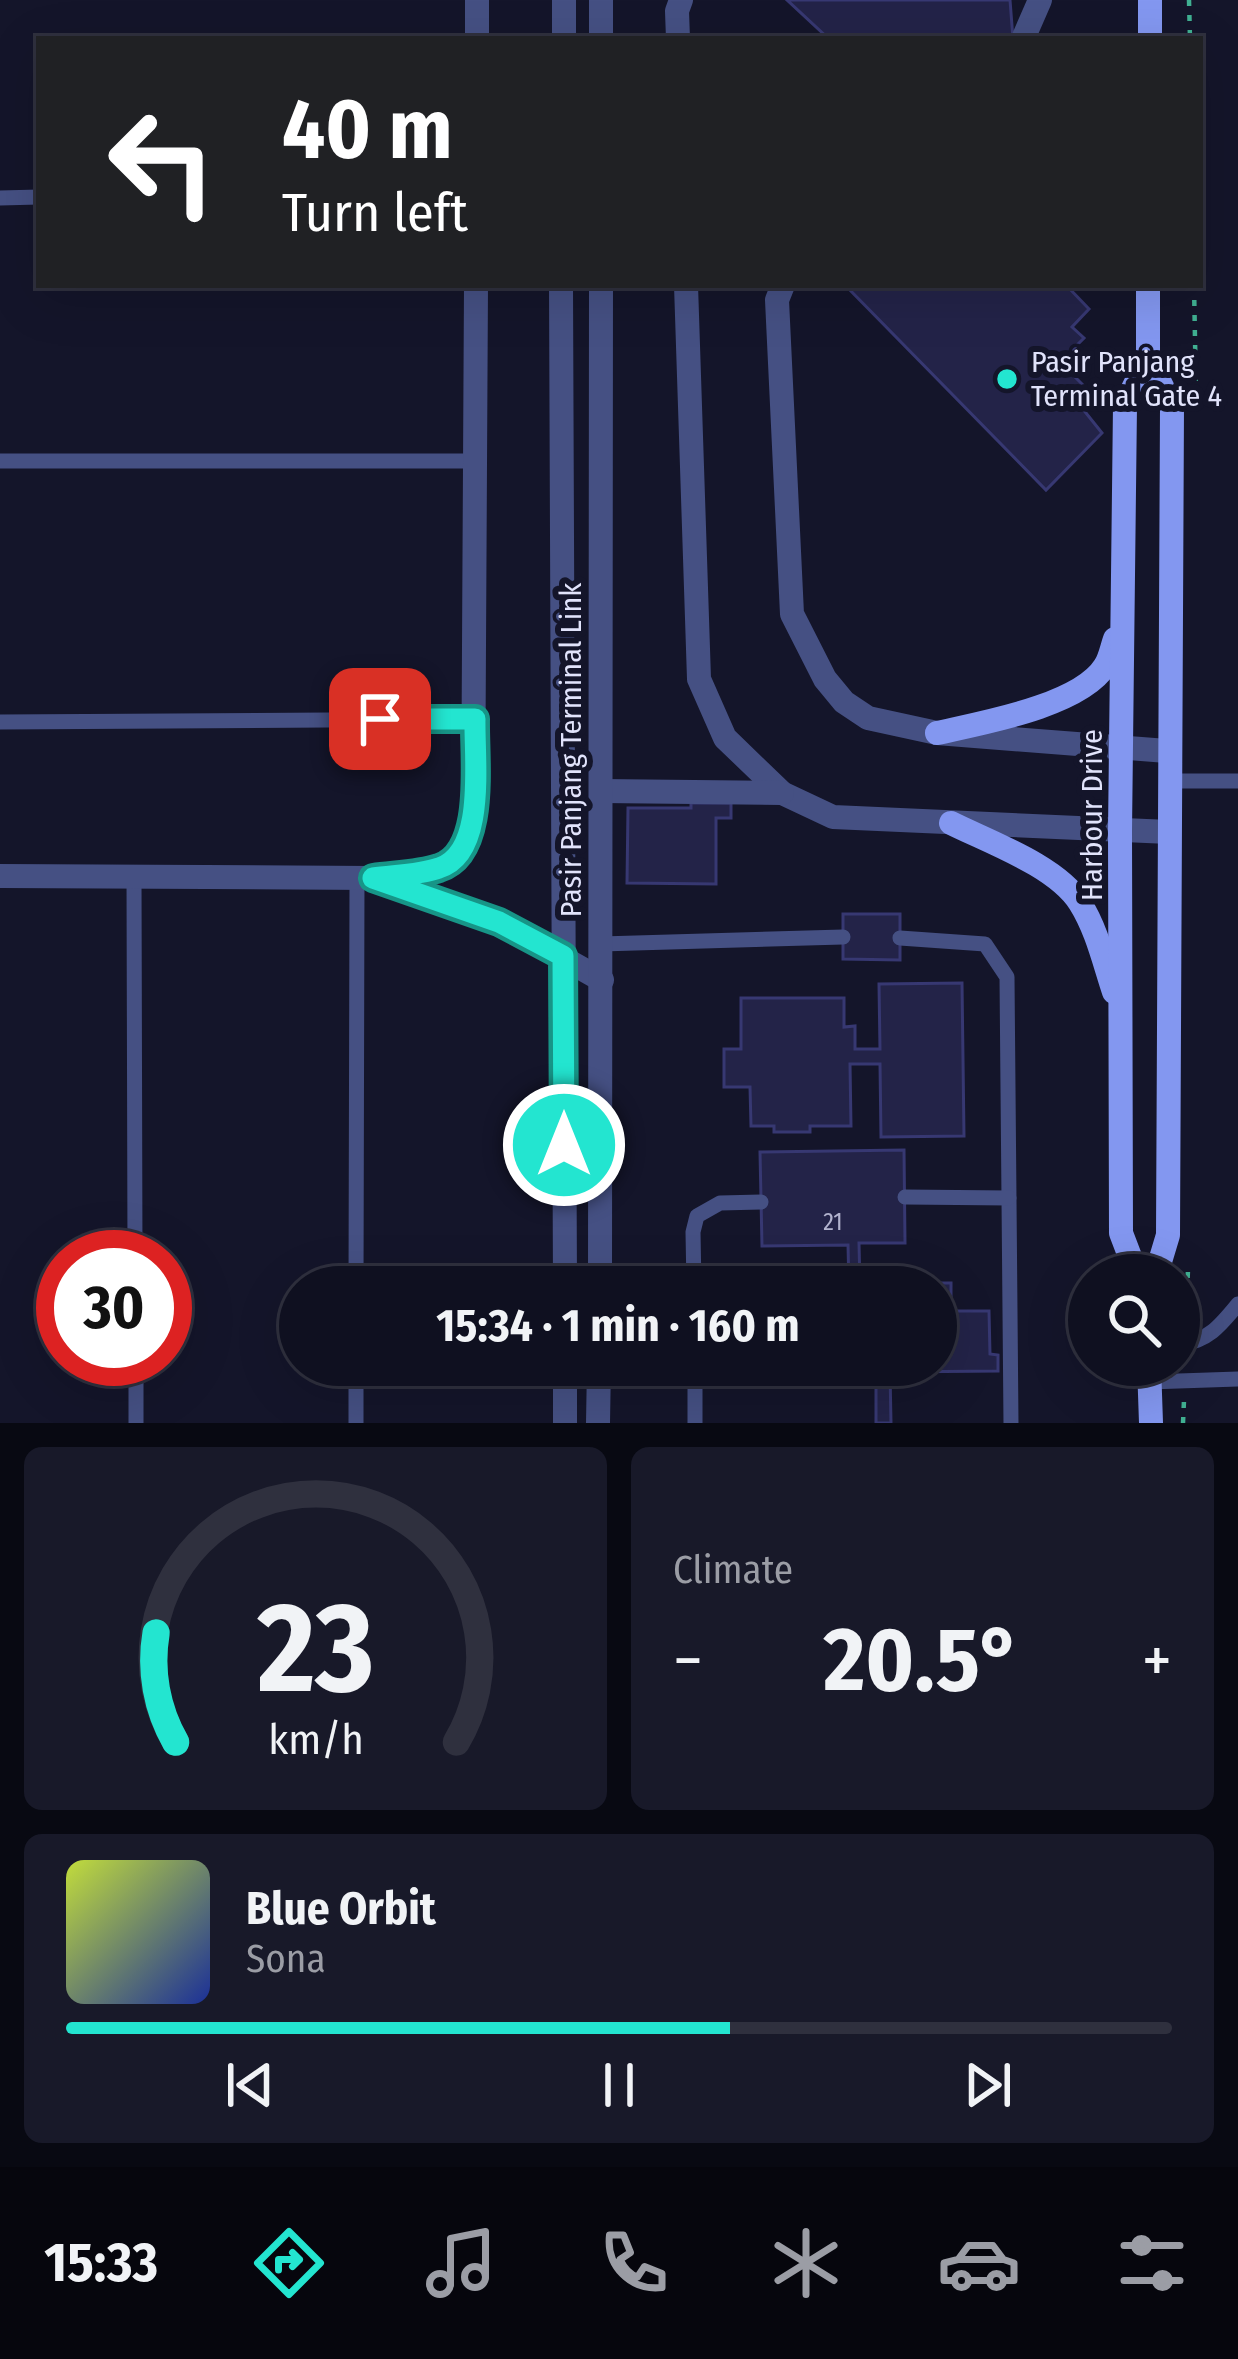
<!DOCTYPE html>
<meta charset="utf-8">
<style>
:root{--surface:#0f1020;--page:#181929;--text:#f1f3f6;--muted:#9b9da5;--line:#2f303e;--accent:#23e5d0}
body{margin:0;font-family:"Fira Sans Condensed",sans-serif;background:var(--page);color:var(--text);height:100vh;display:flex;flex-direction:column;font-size:45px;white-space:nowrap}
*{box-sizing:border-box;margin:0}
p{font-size:39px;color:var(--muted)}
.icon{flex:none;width:66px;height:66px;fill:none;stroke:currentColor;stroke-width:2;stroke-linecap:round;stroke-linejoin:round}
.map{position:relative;height:1423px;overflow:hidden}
.details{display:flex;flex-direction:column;gap:24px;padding:24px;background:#080912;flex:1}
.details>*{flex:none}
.banner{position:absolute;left:36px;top:36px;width:1167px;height:252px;border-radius:0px;box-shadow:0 12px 48px #0002,0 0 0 3px var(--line);background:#202124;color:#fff;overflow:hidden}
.buttons{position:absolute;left:1068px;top:1254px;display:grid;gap:24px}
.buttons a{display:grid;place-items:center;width:132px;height:132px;border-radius:50%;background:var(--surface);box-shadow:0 12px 48px #0002,0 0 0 3px var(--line);font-size:60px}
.speed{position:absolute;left:36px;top:1230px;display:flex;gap:24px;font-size:60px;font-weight:700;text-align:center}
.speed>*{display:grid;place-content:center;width:156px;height:156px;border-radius:50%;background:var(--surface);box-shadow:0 12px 48px #0002,0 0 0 3px var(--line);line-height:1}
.speed .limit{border:18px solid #d22;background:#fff;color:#111}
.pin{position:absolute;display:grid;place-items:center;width:102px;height:102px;color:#fff;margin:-51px;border-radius:24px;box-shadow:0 6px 18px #0006}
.me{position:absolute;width:132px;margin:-66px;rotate:0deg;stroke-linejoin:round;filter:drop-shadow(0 0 9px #0008)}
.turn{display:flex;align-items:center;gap:42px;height:252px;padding:0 48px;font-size:54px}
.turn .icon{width:156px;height:156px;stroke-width:2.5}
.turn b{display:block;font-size:84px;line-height:102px}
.big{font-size:90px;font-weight:700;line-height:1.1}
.details .card{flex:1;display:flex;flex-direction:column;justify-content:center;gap:18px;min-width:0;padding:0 42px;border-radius:18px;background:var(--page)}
.details .dial{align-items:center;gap:0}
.dial svg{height:312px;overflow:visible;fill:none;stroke:var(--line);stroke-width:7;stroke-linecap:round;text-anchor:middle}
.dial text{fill:var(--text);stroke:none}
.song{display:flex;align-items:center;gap:36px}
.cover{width:144px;height:144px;border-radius:18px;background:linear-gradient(135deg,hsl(70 70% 55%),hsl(230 70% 35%))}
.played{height:12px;border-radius:6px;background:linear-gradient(90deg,var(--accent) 60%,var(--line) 60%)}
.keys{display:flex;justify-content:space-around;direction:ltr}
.heat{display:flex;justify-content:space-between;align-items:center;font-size:66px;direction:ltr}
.details .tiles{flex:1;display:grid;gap:24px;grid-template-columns:1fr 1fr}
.card:last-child{grid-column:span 2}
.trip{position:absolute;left:279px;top:1266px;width:678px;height:120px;border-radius:60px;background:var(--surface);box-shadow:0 12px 48px #0002,0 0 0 3px var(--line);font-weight:700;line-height:120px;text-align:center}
.tab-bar{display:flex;height:192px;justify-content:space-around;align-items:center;background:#06060d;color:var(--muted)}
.tab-bar .icon{width:84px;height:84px}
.tab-bar .selected{color:var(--accent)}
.tab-bar b{font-size:54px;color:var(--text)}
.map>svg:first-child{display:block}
.building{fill:#232348;stroke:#373872;stroke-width:3}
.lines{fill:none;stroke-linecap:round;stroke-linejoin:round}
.path{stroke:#40b092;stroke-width:4.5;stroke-dasharray:6 9;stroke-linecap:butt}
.service{stroke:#455083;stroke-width:15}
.minor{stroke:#455083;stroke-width:24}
.secondary{stroke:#8397f0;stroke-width:24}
.route-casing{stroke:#179587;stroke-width:30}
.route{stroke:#23e5d0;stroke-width:21}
.poi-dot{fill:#23e5d0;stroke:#14152a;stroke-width:4.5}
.labels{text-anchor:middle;stroke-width:12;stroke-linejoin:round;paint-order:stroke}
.number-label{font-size:24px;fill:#b2b3ce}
.poi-label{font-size:30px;fill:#e1e3fb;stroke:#14152a;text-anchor:start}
.street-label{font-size:30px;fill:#e1e3fb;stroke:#14152a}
</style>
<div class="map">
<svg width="1238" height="1423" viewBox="0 0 1238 1423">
<rect width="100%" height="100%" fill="#14152a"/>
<g class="building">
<path d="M 787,0 L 1010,0 L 1013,39 L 829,39 Z"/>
<path d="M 845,285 L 1066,285 L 1089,309 L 1072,327 L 1084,338 L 1060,362 L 1093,395 L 1082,408 L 1102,433 L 1046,490 Z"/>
<path d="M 691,803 L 731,803 L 731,818 L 716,818 L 716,884 L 627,883 L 628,808 L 691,808 Z"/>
<path d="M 843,914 L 900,914 L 900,960 L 843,959 Z"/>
<path d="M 962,983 L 964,1136 L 881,1137 L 880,1064 L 850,1064 L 851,1126 L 810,1126 L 810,1132 L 774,1132 L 774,1126 L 751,1126 L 750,1087 L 724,1087 L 724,1049 L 741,1049 L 741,998 L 844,998 L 844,1027 L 855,1026 L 855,1049 L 880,1049 L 879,984 Z"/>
<path d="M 904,1150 L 905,1243 L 859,1243 L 860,1285 L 887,1287 L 849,1287 L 848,1245 L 762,1246 L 760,1152 Z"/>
<path d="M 900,1283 L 951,1283 L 951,1311 L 989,1311 L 990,1354 L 998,1355 L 998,1371 L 890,1372 L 891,1423 L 876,1423 L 876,1386 L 802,1387 L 802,1365 L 936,1365 L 936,1287 L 900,1287 Z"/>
</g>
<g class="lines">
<g class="path">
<path d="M 1189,0 L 1190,39"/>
<path d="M 1194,285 L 1196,393"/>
<path d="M 1186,1323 L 1188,1269"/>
<path d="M 1183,1423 L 1184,1400"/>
</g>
<g class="service">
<path d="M 0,198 L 39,197"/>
<path d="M 0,461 L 475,461"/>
<path d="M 0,722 L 475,719"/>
<path d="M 1168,781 L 1238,781"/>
<path d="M 134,876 L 135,1257"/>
<path d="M 900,938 L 985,944 L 1007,977 L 1011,1423"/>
<path d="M 601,944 L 843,937"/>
<path d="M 905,1197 L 1009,1198"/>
<path d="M 356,1287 L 357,878"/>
<path d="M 694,1287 L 693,1232 L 697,1216 L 720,1203 L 761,1202"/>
<path d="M 1179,1345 C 1208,1341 1220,1326 1238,1304"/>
<path d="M 136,1359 L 136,1423"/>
<path d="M 695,1365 L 695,1423"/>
<path d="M 1149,1382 L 1238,1379"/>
<path d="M 356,1423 L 356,1365"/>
</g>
<g class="minor">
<path d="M 601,0 L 601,39"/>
<path d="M 477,39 L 477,0"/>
<path d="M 564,39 L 564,0"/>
<path d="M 678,39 L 677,11 L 681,0"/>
<path d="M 1023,39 L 1040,0"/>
<path d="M 561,285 L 565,1287"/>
<path d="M 686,285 L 699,679 L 725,738 L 782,793 L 833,817 L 1169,832"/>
<path d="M 783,285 L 777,300 L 792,614 L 825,679 L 844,702 L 868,718 L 937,733 L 1167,751"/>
<path d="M 601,791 L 782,793"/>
<path d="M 0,876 L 373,878 L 438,869 L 451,863 L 462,851 L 473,826 L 476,285"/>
<path d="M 381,880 L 499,922 L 602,980"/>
<path d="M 600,1287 L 601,285"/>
<path d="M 565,1365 L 565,1423"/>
<path d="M 598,1423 L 599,1365"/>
</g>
<g class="secondary">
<path d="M 1150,39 L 1150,0"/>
<path d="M 1148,358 L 1172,407 L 1168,1235 L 1156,1275"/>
<path d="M 937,733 C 981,723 1080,706 1105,666 C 1110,659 1112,647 1115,639"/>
<path d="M 951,823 C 989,842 1057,866 1080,903 C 1097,930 1104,962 1114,992"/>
<path d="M 1137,1275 L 1121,1233 L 1120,831 L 1125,405 L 1148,358 L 1148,285"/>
<path d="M 1149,1365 L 1151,1423"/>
</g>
</g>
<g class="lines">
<g class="route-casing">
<path id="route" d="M 380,719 L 475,719 C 474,759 487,853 439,868 C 419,875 394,875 373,878 L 499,922 L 563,956 L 564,1145"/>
</g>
<use href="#route" class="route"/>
</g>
<circle class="poi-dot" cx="1007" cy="379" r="12"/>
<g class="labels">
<g class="number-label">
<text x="833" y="1230">21</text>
</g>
<g class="poi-label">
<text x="1031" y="372">Pasir Panjang<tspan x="1031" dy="34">Terminal Gate 4</tspan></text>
</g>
<g class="street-label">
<text transform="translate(571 750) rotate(-90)" y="10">Pasir Panjang Terminal Link</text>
<text transform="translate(1092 815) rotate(-90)" y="10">Harbour Drive</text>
</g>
</g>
</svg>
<div class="buttons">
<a><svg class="icon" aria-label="search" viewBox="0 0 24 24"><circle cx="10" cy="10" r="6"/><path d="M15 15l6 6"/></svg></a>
</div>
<div class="speed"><div class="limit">30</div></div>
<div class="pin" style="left:380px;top:719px;background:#d93025"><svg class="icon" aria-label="arrive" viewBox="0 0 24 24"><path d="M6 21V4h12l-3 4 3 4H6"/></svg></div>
<svg class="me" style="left:564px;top:1145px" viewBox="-20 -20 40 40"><circle r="17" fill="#23e5d0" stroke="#fff" stroke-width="3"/><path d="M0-11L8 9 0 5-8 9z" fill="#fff"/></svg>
<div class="trip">15:34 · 1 min · 160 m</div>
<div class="banner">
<div class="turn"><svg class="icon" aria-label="left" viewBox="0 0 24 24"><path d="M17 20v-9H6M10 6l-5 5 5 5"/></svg><div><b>40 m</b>Turn left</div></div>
</div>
</div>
<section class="details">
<div class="tiles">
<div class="card dial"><svg viewBox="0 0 100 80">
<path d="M14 69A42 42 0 1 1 86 69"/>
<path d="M14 69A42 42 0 0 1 9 41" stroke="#23e5d0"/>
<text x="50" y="56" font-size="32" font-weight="700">23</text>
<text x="50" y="72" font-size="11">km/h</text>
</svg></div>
<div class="card"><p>Climate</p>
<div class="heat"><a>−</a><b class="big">20.5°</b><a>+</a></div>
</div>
<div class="card">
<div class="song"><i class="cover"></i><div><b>Blue Orbit</b><p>Sona</p></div></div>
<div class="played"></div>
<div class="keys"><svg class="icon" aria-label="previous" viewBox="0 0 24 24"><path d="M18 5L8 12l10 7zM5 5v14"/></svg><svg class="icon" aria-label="pause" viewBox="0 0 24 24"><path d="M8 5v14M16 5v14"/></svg><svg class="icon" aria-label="next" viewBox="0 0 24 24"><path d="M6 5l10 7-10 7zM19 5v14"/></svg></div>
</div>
</div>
</section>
<nav class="tab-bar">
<b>15:33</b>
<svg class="icon selected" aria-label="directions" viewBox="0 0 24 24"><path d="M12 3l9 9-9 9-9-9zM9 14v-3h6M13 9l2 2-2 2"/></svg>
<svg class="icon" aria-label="music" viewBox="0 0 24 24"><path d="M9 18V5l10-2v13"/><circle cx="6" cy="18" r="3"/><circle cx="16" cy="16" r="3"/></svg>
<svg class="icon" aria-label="phone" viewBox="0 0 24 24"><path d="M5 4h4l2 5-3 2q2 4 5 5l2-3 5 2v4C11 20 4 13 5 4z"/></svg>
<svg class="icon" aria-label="climate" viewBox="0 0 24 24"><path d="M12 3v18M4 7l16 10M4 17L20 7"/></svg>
<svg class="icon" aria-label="car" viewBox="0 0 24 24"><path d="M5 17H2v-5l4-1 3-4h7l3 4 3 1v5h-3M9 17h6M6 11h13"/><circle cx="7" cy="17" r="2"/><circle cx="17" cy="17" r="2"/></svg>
<svg class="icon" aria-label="filters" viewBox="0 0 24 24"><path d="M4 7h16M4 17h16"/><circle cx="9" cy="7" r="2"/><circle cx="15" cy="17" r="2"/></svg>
</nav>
